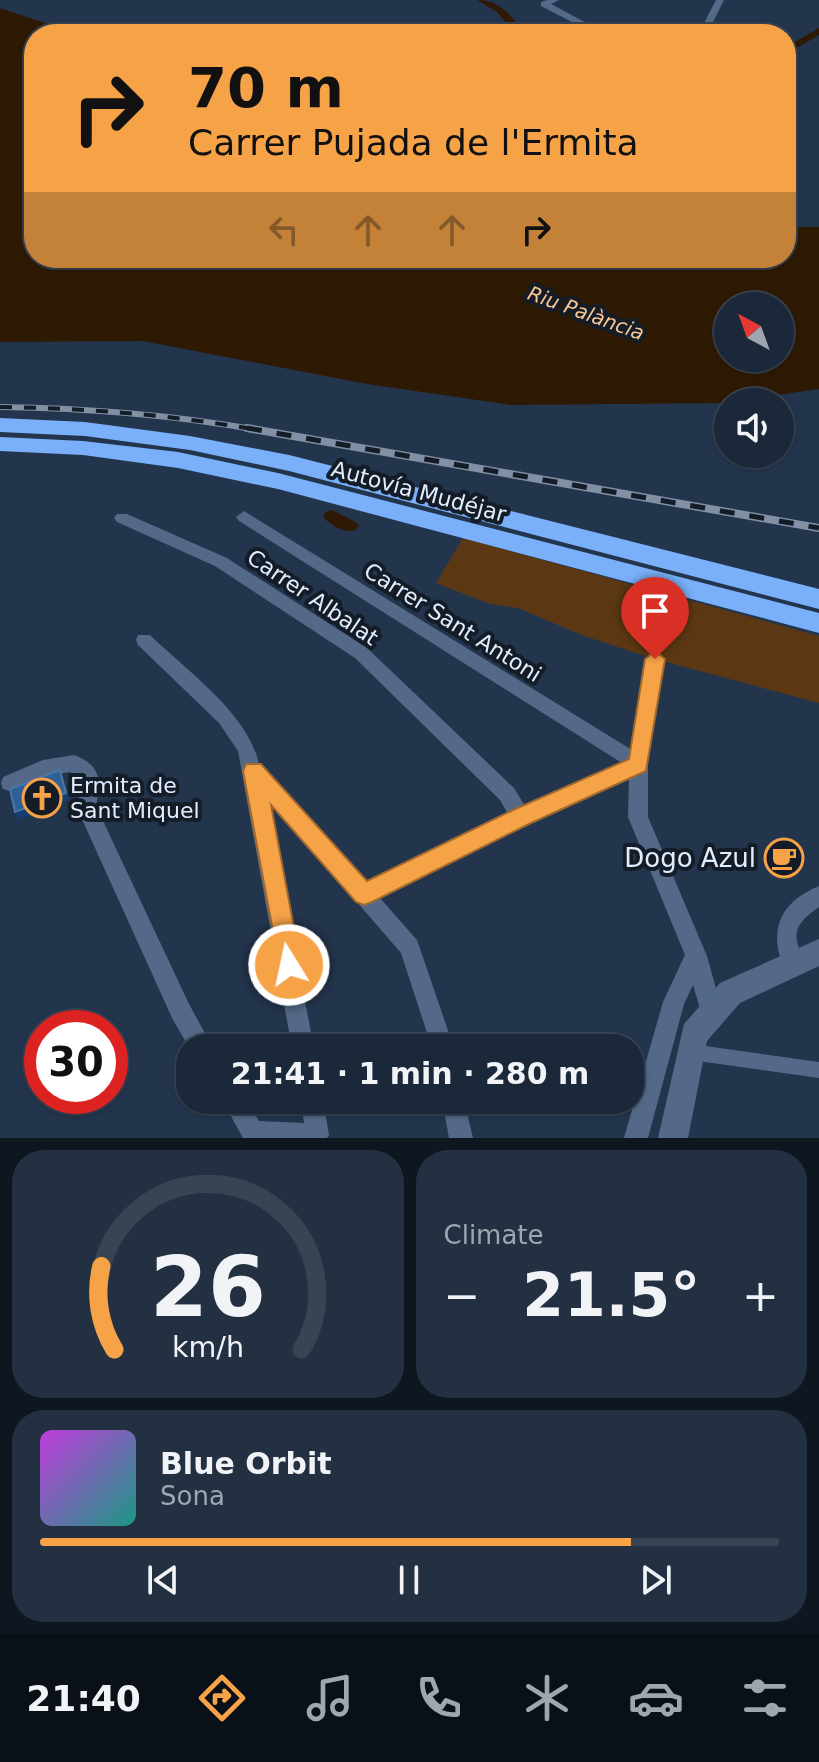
<!DOCTYPE html>
<meta charset="utf-8">
<style>
:root{--surface:#1a283a;--page:#233042;--text:#f1f3f6;--muted:#9fa6af;--line:#384454;--accent:#f6a247}
body{margin:0;font-family:"DejaVu Sans",sans-serif;background:var(--page);color:var(--text);height:100vh;display:flex;flex-direction:column;font-size:30px;white-space:nowrap}
*{box-sizing:border-box;margin:0}
p{font-size:26px;color:var(--muted)}
.icon{flex:none;width:44px;height:44px;fill:none;stroke:currentColor;stroke-width:2;stroke-linecap:round;stroke-linejoin:round}
.map{position:relative;height:1138px;overflow:hidden}
.panel{display:flex;flex-direction:column;gap:12px;padding:12px;background:#0e1620;flex:1}
.panel>*{flex:none}
.hud{position:absolute;left:24px;top:24px;width:772px;height:244px;border-radius:32px;box-shadow:0 2px 6px #0004,0 0 0 2px var(--line);background:#f6a247;color:#111;overflow:hidden}
.needle{width:52px;rotate:319deg}
.tools{position:absolute;left:714px;top:292px;display:grid;gap:16px}
.tools a{display:grid;place-items:center;width:80px;height:80px;border-radius:50%;background:var(--surface);box-shadow:0 2px 6px #0004,0 0 0 2px var(--line);font-size:40px}
.speed{position:absolute;left:24px;top:1010px;display:flex;gap:16px;font-size:40px;font-weight:700;text-align:center}
.speed>*{display:grid;place-content:center;width:104px;height:104px;border-radius:50%;background:var(--surface);box-shadow:0 2px 6px #0004,0 0 0 2px var(--line);line-height:1}
.speed .limit{border:12px solid #d22;background:#fff;color:#111}
.pin{position:absolute;display:grid;place-items:center;width:68px;height:68px;color:#fff;margin:-82px -34px;border-radius:50% 50% 50% 0;rotate:-45deg;box-shadow:0 0 8px #0007}
.pin .icon{rotate:45deg}
.me{position:absolute;width:88px;margin:-44px;rotate:350deg;stroke-linejoin:round;filter:drop-shadow(0 0 6px #0008)}
.turn{display:flex;align-items:center;gap:28px;height:168px;padding:0 32px;font-size:36px}
.turn .icon{width:104px;height:104px;stroke-width:2.5}
.turn b{display:block;font-size:56px;line-height:68px}
.lanes{display:flex;align-items:center;height:76px;padding:0 32px;background:#0003;justify-content:center;gap:40px;direction:ltr}
.lanes .off{opacity:.35}
.big{font-size:60px;font-weight:800;line-height:1.1}
.panel .tile{flex:1;display:flex;flex-direction:column;justify-content:center;gap:12px;min-width:0;padding:0 28px;border-radius:32px;background:var(--page)}
.panel .dial{align-items:center;gap:0}
.dial svg{height:208px;overflow:visible;fill:none;stroke:var(--line);stroke-width:7;stroke-linecap:round;text-anchor:middle}
.dial text{fill:var(--text);stroke:none}
.song{display:flex;align-items:center;gap:24px}
.cover{width:96px;height:96px;border-radius:12px;background:linear-gradient(135deg,hsl(290 70% 55%),hsl(170 70% 35%))}
.played{height:8px;border-radius:4px;background:linear-gradient(90deg,var(--accent) 80%,var(--line) 80%)}
.keys{display:flex;justify-content:space-around;direction:ltr}
.heat{display:flex;justify-content:space-between;align-items:center;font-size:44px;direction:ltr}
.panel .tiles{flex:1;display:grid;gap:12px;grid-template-columns:1fr 1fr}
.tile:last-child{grid-column:span 2}
.trip{position:absolute;left:176px;top:1034px;width:468px;height:80px;border-radius:32px;background:var(--surface);box-shadow:0 2px 6px #0004,0 0 0 2px var(--line);font-weight:800;line-height:80px;text-align:center}
.dock{display:flex;height:128px;justify-content:space-around;align-items:center;background:#0a1017;color:var(--muted)}
.dock .icon{width:56px;height:56px}
.dock .selected{color:var(--accent)}
.dock b{font-size:36px;color:var(--text)}
.map>svg:first-child{display:block}
.green{fill:#5b3813}
.water{fill:#2e1903;fill-rule:evenodd}
.lines{fill:none;stroke-linecap:round;stroke-linejoin:round}
.canal{fill:#2e1903;fill-rule:evenodd}
.pedestrian{fill:#536987;fill-rule:evenodd}
.minor{fill:#536987;fill-rule:evenodd}
.tertiary{fill:#536987;fill-rule:evenodd}
.motorway{fill:#79b0f9;fill-rule:evenodd}
.rail-far1-casing{stroke:#8190a4;stroke-width:6}
.rail-casing{stroke:#8190a4;stroke-width:8}
.rail-far1{stroke:#141c27;stroke-width:4;stroke-dasharray:12;stroke-linecap:butt}
.rail{stroke:#141c27;stroke-width:5;stroke-dasharray:15;stroke-linecap:butt}
.shaded-wall{fill:#153d6d}
.building{fill:#306098;stroke:#4c76a8;stroke-width:2}
.route{fill:#f6a247;stroke:#a0692e;stroke-width:2}
.labels{text-anchor:middle;stroke-width:8;stroke-linejoin:round;paint-order:stroke}
.far-water-label{font-size:20px;font-style:italic;fill:#fcc692;stroke:#141c27}
.street-label{font-size:22px;fill:#e2eefd;stroke:#141c27}
.poi-label{font-size:22px;fill:#e2eefd;stroke:#141c27;text-anchor:start}
.near-poi-label{font-size:26px;fill:#e2eefd;stroke:#141c27;text-anchor:end}
</style>
<div class="map">
<svg width="819" height="1138" viewBox="0 0 819 1138">
<rect width="100%" height="100%" fill="#23354d"/>
<path class="green" d="M 463,538 L 819,636 L 819,703 L 655,659 L 584,636 L 518,608 L 490,604 L 436,583 Z"/>
<path class="water" d="M 0,8 L 78,34 L 34,34 L 34,258 L 786,258 L 786,227 L 819,227 L 819,389 L 723,403 L 512,405 L 367,384 L 143,341 L 0,342 ZM 728,306 L 780,306 L 780,358 L 728,358 Z"/>
<g class="lines">
<g class="canal">
<path d="M 477,0 C 501,0 512,17 525,34 L 515,34 L 497,12 Z"/>
<path d="M 819,28 L 819,35 L 786,54 L 786,47 Z"/>
<path d="M 332,510 L 356,522 L 359,526 L 356,530 C 345,534 329,525 323,516 L 326,512 Z"/>
</g>
<path class="pedestrian" d="M 691,1044 L 819,1062 L 819,1078 L 691,1060 L 685,1058 L 683,1052 L 685,1046 Z"/>
<g class="minor">
<path d="M 547,0 L 559,0 L 551,4 L 607,34 L 595,34 L 541,6 L 541,2 Z"/>
<path d="M 716,0 L 724,0 L 712,24 L 723,34 L 712,34 L 703,25 Z"/>
<path d="M 244,511 L 632,750 L 646,659 L 649,654 L 655,652 L 661,654 L 664,659 L 648,764 L 648,817 L 707,956 L 723,1014 L 720,1022 L 712,1025 L 704,1022 L 693,985 L 684,1004 L 648,1138 L 624,1138 L 663,1002 L 685,955 L 628,817 L 629,777 L 528,823 L 379,897 L 417,940 L 454,1048 L 432,1048 L 401,953 L 266,797 L 314,1048 L 292,1048 L 238,751 L 219,723 L 138,645 L 136,640 L 138,635 L 150,635 C 186,670 250,715 259,765 L 366,883 L 508,814 L 500,800 L 355,658 L 215,566 L 117,522 L 114,518 L 117,514 L 127,514 L 227,558 L 367,648 L 514,788 L 525,806 L 622,763 L 239,521 L 236,517 Z"/>
<path d="M 74,755 C 102,765 101,782 96,806 L 189,1004 L 213,1048 L 190,1049 L 173,1020 L 76,806 L 82,783 L 70,772 L 45,776 L 10,791 L 3,789 L 1,783 L 3,777 L 43,760 Z"/>
<path d="M 819,886 L 819,907 C 776,936 810,946 799,971 L 792,975 L 785,971 C 768,932 778,903 819,886 Z"/>
<path d="M 222,1100 L 246,1100 L 259,1121 L 304,1123 L 301,1100 L 323,1100 L 329,1135 L 327,1138 L 243,1138 Z"/>
<path d="M 442,1100 L 464,1100 L 473,1138 L 449,1138 Z"/>
</g>
<path class="tertiary" d="M 819,939 L 819,966 L 740,1003 L 707,1041 L 688,1138 L 658,1138 L 684,1024 L 720,983 Z"/>
<g class="motorway">
<path d="M 0,418 L 85,422 L 190,436 L 289,455 L 819,589 L 819,609 L 289,471 L 190,450 L 85,436 L 0,432 Z"/>
<path d="M 0,437 L 83,441 L 178,452 L 278,473 L 819,613 L 819,633 L 278,489 L 178,468 L 83,455 L 0,451 Z"/>
</g>
<g class="rail-far1-casing">
<path id="rail-far1" d="M 0,407 C 86,408 173,415 258,430"/>
</g>
<g class="rail-casing">
<path id="rail" d="M 247,428 L 819,528"/>
</g>
<use href="#rail-far1" class="rail-far1"/>
<use href="#rail" class="rail"/>
</g>
<path class="shaded-wall" d="M 60,770 L 63,778 L 69,800 L 19,820 L 15,812 Z"/>
<path class="building" d="M 60,770 L 66,793 L 15,812 L 10,789 Z"/>
<path class="route" d="M 655,651 L 665,659 L 646,771 L 529,824 L 372,902 L 364,905 L 356,902 L 271,805 L 301,965 L 298,974 L 289,977 L 281,974 L 243,771 L 246,764 L 261,764 L 367,881 L 513,810 L 629,759 L 645,659 Z"/>
<defs>
<g id="church-ring" transform="scale(2)"><circle r="9.5" fill="#141c27" stroke="#f6a247" stroke-width="1.5"/><path d="M-1.2-6h2.4v3.5h3.3v2.4h-3.3V6h-2.4V-.1h-3.3v-2.4h3.3Z" fill="#f6a247"/></g>
<g id="cafe-ring" transform="scale(2)"><circle r="9.5" fill="#141c27" stroke="#f6a247" stroke-width="1.5"/><path d="M-5.5-4.5H6V0H3Q3 3.5 0 3.5H-2.5Q-5.5 3.5-5.5 0ZM3-3.2v2h1.7v-2ZM-6 4.5H4V6H-6Z" fill="#f6a247"/></g>
</defs>
<g fill-rule="evenodd">
<use href="#church-ring" x="42" y="798"/>
<use href="#cafe-ring" x="784" y="858"/>
</g>
<g class="labels">
<g class="far-water-label">
<text transform="translate(586 313) rotate(20)" y="7">Riu Palància</text>
</g>
<g class="street-label">
<text transform="translate(419 491) rotate(15)" y="8">Autovía Mudéjar</text>
<text transform="translate(313 597) rotate(34)" y="8">Carrer Albalat</text>
<text transform="translate(453 622) rotate(32)" y="8">Carrer Sant Antoni</text>
</g>
<g class="poi-label">
<text x="70" y="793">Ermita de<tspan x="70" dy="25">Sant Miquel</tspan></text>
</g>
<g class="near-poi-label">
<text x="756" y="867">Dogo Azul</text>
</g>
</g>
</svg>
<div class="tools">
<a><svg class="needle" viewBox="-14 -14 28 28"><path d="M0-13l5 13h-10z" fill="#e53935"/><path d="M0 13l5-13h-10z" fill="#9fa6af"/></svg></a>
<a><svg class="icon" aria-label="sound" viewBox="0 0 24 24"><path d="M4 9h4l5-4v14l-5-4H4zM17 9q2 3 0 6"/></svg></a>
</div>
<div class="speed"><div class="limit">30</div></div>
<div class="pin" style="left:655px;top:659px;background:#d93025"><svg class="icon" aria-label="arrive" viewBox="0 0 24 24"><path d="M6 21V4h12l-3 4 3 4H6"/></svg></div>
<svg class="me" style="left:289px;top:965px" viewBox="-20 -20 40 40"><circle r="17" fill="#f6a247" stroke="#fff" stroke-width="3"/><path d="M0-11L8 9 0 5-8 9z" fill="#fff"/></svg>
<div class="trip">21:41 · 1 min · 280 m</div>
<div class="hud">
<div class="turn"><svg class="icon" aria-label="right" viewBox="0 0 24 24"><path d="M7 20v-9h11M14 6l5 5-5 5"/></svg><div><b>70 m</b>Carrer Pujada de l'Ermita</div></div>
<div class="lanes"><svg class="icon off" aria-label="left" viewBox="0 0 24 24"><path d="M17 20v-9H6M10 6l-5 5 5 5"/></svg><svg class="icon off" aria-label="ahead" viewBox="0 0 24 24"><path d="M12 20V5M6 11l6-6 6 6"/></svg><svg class="icon off" aria-label="ahead" viewBox="0 0 24 24"><path d="M12 20V5M6 11l6-6 6 6"/></svg><svg class="icon" aria-label="right" viewBox="0 0 24 24"><path d="M7 20v-9h11M14 6l5 5-5 5"/></svg></div>
</div>
</div>
<section class="panel">
<div class="tiles">
<div class="tile dial"><svg viewBox="0 0 100 80">
<path d="M14 69A42 42 0 1 1 86 69"/>
<path d="M14 69A42 42 0 0 1 9 37" stroke="#f6a247"/>
<text x="50" y="56" font-size="32" font-weight="700">26</text>
<text x="50" y="72" font-size="11">km/h</text>
</svg></div>
<div class="tile"><p>Climate</p>
<div class="heat"><a>−</a><b class="big">21.5°</b><a>+</a></div>
</div>
<div class="tile">
<div class="song"><i class="cover"></i><div><b>Blue Orbit</b><p>Sona</p></div></div>
<div class="played"></div>
<div class="keys"><svg class="icon" aria-label="previous" viewBox="0 0 24 24"><path d="M18 5L8 12l10 7zM5 5v14"/></svg><svg class="icon" aria-label="pause" viewBox="0 0 24 24"><path d="M8 5v14M16 5v14"/></svg><svg class="icon" aria-label="next" viewBox="0 0 24 24"><path d="M6 5l10 7-10 7zM19 5v14"/></svg></div>
</div>
</div>
</section>
<nav class="dock">
<b>21:40</b>
<svg class="icon selected" aria-label="directions" viewBox="0 0 24 24"><path d="M12 3l9 9-9 9-9-9zM9 14v-3h6M13 9l2 2-2 2"/></svg>
<svg class="icon" aria-label="music" viewBox="0 0 24 24"><path d="M9 18V5l10-2v13"/><circle cx="6" cy="18" r="3"/><circle cx="16" cy="16" r="3"/></svg>
<svg class="icon" aria-label="phone" viewBox="0 0 24 24"><path d="M5 4h4l2 5-3 2q2 4 5 5l2-3 5 2v4C11 20 4 13 5 4z"/></svg>
<svg class="icon" aria-label="climate" viewBox="0 0 24 24"><path d="M12 3v18M4 7l16 10M4 17L20 7"/></svg>
<svg class="icon" aria-label="car" viewBox="0 0 24 24"><path d="M5 17H2v-5l4-1 3-4h7l3 4 3 1v5h-3M9 17h6M6 11h13"/><circle cx="7" cy="17" r="2"/><circle cx="17" cy="17" r="2"/></svg>
<svg class="icon" aria-label="filters" viewBox="0 0 24 24"><path d="M4 7h16M4 17h16"/><circle cx="9" cy="7" r="2"/><circle cx="15" cy="17" r="2"/></svg>
</nav>
